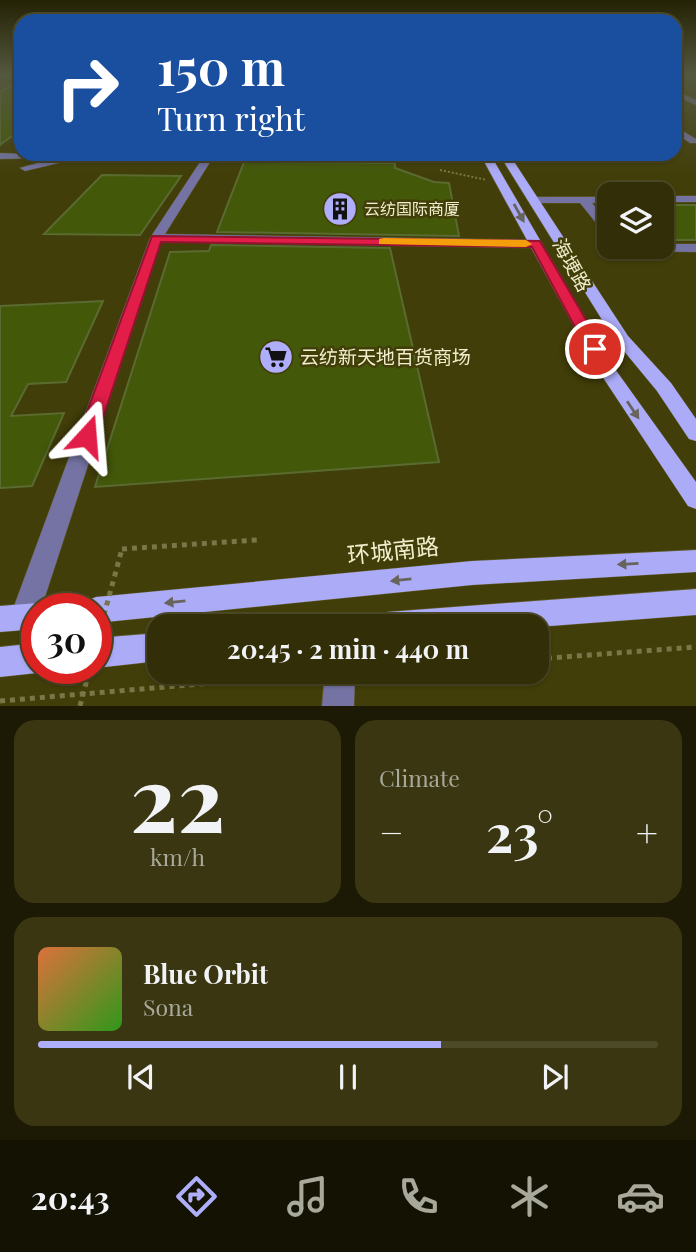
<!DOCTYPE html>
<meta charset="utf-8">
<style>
:root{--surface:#322e07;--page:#3a3611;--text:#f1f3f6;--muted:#a8a89b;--line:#4d4a28;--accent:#afaefa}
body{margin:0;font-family:"Playfair Display","Noto Sans SC",serif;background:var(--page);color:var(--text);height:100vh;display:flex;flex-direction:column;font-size:26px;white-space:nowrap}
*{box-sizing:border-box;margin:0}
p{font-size:23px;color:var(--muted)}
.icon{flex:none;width:38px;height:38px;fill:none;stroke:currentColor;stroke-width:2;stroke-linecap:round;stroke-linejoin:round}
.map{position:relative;height:706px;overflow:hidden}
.side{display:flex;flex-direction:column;gap:14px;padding:14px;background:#1c1904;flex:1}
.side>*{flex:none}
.top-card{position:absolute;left:14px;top:14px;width:668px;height:147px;border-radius:21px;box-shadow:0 2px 5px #0004,0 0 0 2px var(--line);background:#1a4fa0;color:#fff;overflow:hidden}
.fabs{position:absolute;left:597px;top:182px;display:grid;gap:14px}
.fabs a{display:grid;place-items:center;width:77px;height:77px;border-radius:14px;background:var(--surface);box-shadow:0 2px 5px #0004,0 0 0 2px var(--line);font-size:35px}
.speed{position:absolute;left:21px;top:593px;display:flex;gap:14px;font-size:35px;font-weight:700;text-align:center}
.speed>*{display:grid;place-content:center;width:91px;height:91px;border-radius:50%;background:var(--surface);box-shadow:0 2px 5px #0004,0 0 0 2px var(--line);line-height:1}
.speed .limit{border:10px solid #d22;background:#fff;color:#111}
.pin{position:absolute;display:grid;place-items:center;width:60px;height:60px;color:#fff;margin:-30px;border:4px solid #fff;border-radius:50%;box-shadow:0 2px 7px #0007}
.me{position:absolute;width:77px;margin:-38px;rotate:19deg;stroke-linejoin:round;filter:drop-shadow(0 0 5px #0008)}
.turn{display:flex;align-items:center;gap:24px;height:147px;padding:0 28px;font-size:32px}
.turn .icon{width:91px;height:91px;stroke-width:2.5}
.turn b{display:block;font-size:49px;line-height:60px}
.big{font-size:52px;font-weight:700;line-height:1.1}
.side .tile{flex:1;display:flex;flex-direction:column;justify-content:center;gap:10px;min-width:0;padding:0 24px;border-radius:21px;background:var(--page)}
.side .dial{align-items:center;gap:0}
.dial b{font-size:91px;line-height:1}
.song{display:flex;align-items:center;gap:21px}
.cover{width:84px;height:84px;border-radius:10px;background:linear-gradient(135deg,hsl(20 70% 55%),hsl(110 70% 35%))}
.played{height:7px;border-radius:4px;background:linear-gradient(90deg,var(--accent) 65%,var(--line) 65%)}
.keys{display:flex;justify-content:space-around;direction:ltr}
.heat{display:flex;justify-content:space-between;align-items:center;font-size:38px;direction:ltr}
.side .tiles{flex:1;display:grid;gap:14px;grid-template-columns:1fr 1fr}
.tile:last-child{grid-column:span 2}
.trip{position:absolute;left:147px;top:614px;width:402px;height:70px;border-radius:21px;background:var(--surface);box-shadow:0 2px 5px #0004,0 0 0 2px var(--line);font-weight:700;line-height:70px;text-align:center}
.tab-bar{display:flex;height:112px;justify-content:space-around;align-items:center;background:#141203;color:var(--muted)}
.tab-bar .icon{width:49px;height:49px}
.tab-bar .on{color:var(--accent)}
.tab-bar b{font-size:32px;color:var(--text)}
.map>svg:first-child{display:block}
.building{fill:#44580a;stroke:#596b31;stroke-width:2}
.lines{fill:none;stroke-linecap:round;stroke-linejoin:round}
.minor-casing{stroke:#5e5a28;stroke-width:1}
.major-casing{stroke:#5e5a28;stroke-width:1}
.path-far1{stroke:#797647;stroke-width:2;stroke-dasharray:2 2;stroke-linecap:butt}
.path{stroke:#797647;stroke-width:5;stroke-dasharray:5 5;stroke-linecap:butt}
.minor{fill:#7473a3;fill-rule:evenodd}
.major{fill:#acabf8;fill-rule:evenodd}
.path-bridge{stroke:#797647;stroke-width:5;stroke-dasharray:5 5;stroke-linecap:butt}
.oneway{fill:#67645d}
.route{fill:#e11d48;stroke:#92132f;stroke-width:2}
.slow{fill:#f59e0b}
.labels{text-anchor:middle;stroke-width:5;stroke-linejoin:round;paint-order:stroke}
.far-poi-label{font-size:16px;fill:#f0eecd;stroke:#423e09;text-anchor:start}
.street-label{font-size:19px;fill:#f0eecd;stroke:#423e09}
.poi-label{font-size:19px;fill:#f0eecd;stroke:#423e09;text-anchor:start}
.near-street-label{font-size:23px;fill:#f0eecd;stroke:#423e09}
</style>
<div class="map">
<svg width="696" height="706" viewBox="0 0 696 706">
<rect width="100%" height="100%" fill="#423e09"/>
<g class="building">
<path d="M 21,80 L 21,129 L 0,145 L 0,92 Z"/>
<path d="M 244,162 L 395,163 L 395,168 L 434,182 L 449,183 L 459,236 L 217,232 Z"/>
<path d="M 102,175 L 181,176 L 140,235 L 44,234 Z"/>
<rect x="662" y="205" width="34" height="35"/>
<path d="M 211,245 L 390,248 L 439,462 L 95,487 L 170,252 L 209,251 Z"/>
<path d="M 103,301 L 66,382 L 28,384 L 11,416 L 64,413 L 32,486 L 0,488 L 0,306 Z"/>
</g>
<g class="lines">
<g class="minor-casing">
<g id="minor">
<path d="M 0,75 L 11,75 L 0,77 Z"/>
<path d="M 676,91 L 696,100 L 696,105 L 676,96 Z"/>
<path d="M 676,127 L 696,139 L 696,143 L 690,143 L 676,133 Z"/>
<path d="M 0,153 L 54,155 L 49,158 L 0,159 Z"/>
<path d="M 67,155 L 488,155 L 493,158 L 491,160 L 212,159 L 165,234 L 536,240 L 543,244 L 536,248 L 161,242 L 41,609 L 37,609 L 34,626 L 24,630 L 14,626 L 10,617 L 150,238 L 202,159 L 67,161 L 25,171 L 20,168 Z"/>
<rect x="662" y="196" width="34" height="6"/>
<path d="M 609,197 L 609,203 L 592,203 L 609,223 L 609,235 L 605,234 L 580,203 L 533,203 L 527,200 L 533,197 Z"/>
<path d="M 662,244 L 696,244 L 696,252 L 622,251 L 615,247 L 662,247 Z"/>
<path d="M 325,672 L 355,672 L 354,706 L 322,706 Z"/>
</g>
</g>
<g class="major-casing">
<g id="major">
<path d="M 480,154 L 490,154 L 615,369 L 696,482 L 696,509 L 688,506 L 598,370 Z"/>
<path d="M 499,154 L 509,154 L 628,336 L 671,383 L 696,419 L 696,441 L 689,439 L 657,391 L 614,339 Z"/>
<path d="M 696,550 L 696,572 L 472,585 L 96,623 L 96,609 L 83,609 L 86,601 L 96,597 L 472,561 Z"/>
<path d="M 696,589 L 696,615 L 537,627 L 373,626 L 377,616 L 387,612 Z"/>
<path d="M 37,603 L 48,609 L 37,609 L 37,629 L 0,632 L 0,606 Z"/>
<path d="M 159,633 L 159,661 L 96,668 L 96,638 Z"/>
<path d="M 37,643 L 37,668 L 47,668 L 37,673 L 0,677 L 0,647 Z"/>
</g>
</g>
<path class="path-far1" d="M 440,170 L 487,180"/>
<g class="path">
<path d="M 122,549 L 257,540"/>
<path d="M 537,659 L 696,647"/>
<path d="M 0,701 L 319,674"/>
</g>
<use href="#minor" class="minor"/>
<use href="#major" class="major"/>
<g class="path-bridge">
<path d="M 96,644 L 122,549"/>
<path d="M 80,706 L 90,668"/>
</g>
</g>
<defs><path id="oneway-solid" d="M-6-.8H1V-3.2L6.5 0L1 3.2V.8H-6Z" transform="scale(1.75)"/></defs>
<g class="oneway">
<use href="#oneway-solid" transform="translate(519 213) rotate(61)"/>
<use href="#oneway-solid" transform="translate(633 410) rotate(56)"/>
<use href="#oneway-solid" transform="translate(628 564) rotate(177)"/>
<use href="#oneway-solid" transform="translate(401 580) rotate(174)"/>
<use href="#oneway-solid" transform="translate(175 602) rotate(174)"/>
</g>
<linearGradient id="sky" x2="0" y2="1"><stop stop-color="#242205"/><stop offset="0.43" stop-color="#54583e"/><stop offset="1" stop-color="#54583e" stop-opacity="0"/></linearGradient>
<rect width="696" height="174" fill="url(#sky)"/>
<path class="route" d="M 152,236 L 540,241 L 603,349 L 595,354 L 589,353 L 532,247 L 161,242 L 97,436 L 94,440 L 81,440 L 78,436 Z"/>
<path class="slow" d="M 384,238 L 526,240 L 532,244 L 526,247 L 379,244 L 379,239 Z"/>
<defs>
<g id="building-disc" transform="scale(1.75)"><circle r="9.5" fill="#afaefa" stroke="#423e09"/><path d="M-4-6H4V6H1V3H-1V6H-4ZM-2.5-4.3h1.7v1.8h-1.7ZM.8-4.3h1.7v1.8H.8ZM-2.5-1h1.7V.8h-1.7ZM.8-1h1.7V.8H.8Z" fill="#111"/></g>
<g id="supermarket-disc" transform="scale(1.75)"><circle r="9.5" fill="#afaefa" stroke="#423e09"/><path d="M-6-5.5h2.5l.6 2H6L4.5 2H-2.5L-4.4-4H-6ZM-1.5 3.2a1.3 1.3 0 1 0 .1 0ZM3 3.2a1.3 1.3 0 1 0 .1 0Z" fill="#111"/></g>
</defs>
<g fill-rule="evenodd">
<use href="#building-disc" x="340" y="209"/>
<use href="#supermarket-disc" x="276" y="357"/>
</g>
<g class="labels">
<g class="far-poi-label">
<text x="364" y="215">云纺国际商厦</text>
</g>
<g class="street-label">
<text transform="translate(572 265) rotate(61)" y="7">海埂路</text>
</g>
<g class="poi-label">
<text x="300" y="364">云纺新天地百货商场</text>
</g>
<g class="near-street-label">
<text transform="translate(393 551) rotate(-6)" y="8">环城南路</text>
</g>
</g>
</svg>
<div class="fabs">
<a><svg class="icon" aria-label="layers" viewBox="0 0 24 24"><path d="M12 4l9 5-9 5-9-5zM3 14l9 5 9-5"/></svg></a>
</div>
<div class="speed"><div class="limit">30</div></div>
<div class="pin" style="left:595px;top:349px;background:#d93025"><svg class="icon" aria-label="arrive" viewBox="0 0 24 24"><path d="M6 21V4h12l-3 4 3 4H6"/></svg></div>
<svg class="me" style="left:87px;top:436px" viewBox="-20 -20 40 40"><path d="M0-17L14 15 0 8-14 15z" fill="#e11d48" stroke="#fff" stroke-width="4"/></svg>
<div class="trip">20:45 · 2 min · 440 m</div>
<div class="top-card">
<div class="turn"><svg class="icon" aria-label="right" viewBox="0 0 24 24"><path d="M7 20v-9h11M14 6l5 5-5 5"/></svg><div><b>150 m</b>Turn right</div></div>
</div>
</div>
<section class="side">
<div class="tiles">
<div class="tile dial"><b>22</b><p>km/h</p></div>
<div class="tile"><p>Climate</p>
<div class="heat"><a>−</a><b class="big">23°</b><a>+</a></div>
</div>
<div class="tile">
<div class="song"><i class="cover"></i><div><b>Blue Orbit</b><p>Sona</p></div></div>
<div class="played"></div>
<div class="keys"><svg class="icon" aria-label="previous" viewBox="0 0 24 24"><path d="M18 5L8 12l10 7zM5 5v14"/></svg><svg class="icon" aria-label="pause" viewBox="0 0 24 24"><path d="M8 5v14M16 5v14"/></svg><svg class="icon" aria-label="next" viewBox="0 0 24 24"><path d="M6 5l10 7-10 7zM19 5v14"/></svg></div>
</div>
</div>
</section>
<nav class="tab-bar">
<b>20:43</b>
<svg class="icon on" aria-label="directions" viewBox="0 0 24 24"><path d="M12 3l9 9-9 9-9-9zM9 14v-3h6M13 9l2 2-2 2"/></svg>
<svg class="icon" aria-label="music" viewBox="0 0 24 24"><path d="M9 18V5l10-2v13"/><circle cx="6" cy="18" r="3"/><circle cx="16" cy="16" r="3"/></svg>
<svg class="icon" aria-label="phone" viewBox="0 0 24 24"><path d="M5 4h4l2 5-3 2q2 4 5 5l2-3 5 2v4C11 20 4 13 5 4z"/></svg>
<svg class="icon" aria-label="climate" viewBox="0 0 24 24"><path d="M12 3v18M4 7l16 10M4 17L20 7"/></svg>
<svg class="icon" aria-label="car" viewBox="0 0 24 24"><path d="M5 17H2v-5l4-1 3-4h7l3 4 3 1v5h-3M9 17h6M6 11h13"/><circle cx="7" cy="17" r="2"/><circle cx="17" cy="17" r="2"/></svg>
</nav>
